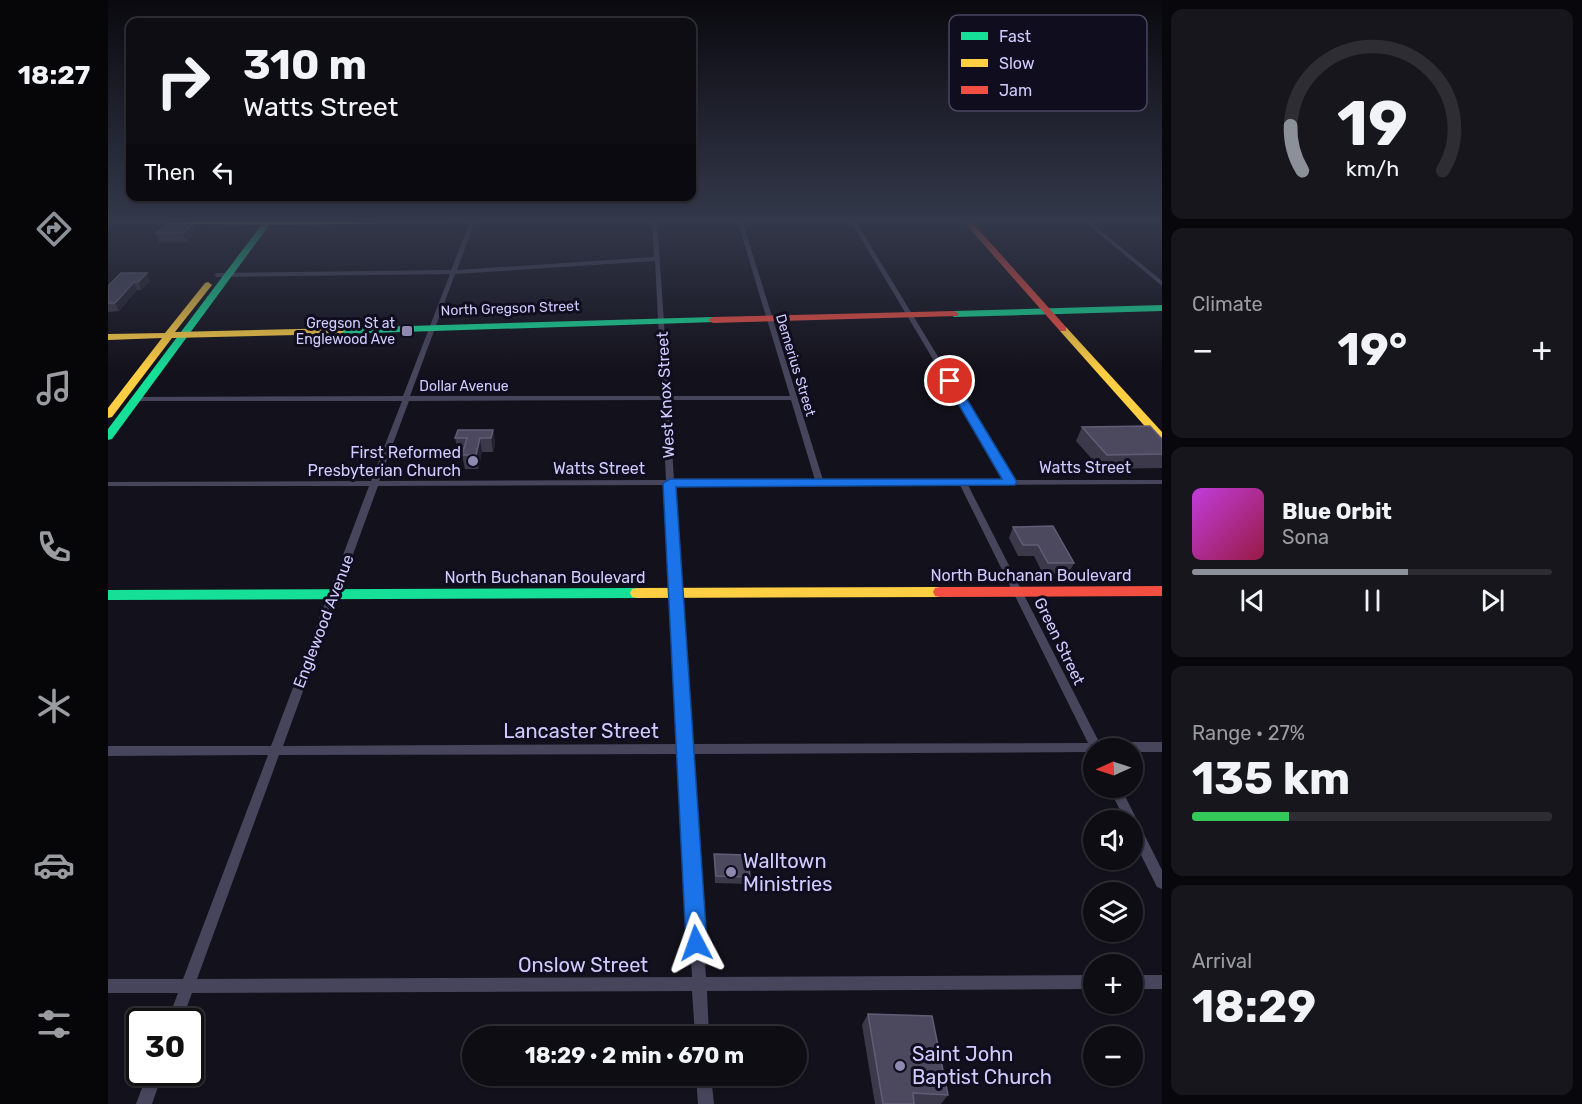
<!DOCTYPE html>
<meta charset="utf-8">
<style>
:root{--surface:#0e0d14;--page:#17161d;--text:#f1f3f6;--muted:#9b9ca0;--line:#2e2d34;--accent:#8c9099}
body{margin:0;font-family:Rubik,sans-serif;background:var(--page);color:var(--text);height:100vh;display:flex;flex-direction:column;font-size:22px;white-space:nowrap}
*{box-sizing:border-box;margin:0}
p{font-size:20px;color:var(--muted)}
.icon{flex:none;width:33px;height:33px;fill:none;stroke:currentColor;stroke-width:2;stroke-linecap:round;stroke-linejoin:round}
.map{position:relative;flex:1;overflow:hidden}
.drawer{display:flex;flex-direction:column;gap:9px;padding:9px;background:#08070b;width:420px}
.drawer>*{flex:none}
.hud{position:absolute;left:18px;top:18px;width:570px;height:183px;border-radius:12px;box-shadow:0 2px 4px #0004,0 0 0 2px var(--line);background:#0e0d14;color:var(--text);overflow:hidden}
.needle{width:39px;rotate:267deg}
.tools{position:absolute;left:975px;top:738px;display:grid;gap:12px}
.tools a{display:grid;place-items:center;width:60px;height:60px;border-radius:50%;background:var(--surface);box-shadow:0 2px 4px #0004,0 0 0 2px var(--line);font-size:30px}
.speed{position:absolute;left:18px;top:1008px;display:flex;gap:12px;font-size:30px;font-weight:700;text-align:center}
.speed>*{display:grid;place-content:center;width:78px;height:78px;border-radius:50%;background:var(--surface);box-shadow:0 2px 4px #0004,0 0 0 2px var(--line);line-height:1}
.speed .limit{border:3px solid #111;border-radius:9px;background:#fff;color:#111}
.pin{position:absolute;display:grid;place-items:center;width:51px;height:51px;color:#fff;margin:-26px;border:3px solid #fff;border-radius:50%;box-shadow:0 2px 6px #0007}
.me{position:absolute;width:66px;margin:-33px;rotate:356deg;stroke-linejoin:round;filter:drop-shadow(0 0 4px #0008)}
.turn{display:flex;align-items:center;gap:21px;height:126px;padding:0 18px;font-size:27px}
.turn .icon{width:78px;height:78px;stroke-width:2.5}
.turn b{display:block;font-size:42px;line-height:51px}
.then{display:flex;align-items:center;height:57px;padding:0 18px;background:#0003;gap:12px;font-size:22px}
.big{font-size:45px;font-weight:700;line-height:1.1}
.drawer .card{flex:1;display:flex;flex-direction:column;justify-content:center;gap:9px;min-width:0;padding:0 21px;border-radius:12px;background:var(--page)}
.drawer .dial{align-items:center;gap:0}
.dial svg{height:156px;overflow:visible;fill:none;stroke:var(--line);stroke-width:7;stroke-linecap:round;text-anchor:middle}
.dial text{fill:var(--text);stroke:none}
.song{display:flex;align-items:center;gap:18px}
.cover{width:72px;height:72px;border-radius:9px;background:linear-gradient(135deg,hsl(290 70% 55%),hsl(340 70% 35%))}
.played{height:6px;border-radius:3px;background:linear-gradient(90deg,var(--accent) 60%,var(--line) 60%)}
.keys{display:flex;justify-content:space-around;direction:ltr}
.heat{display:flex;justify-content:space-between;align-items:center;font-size:33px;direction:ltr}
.charge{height:9px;border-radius:4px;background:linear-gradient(90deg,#34c759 27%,var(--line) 0)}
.trip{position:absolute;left:354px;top:1026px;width:345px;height:60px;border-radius:30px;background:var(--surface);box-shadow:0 2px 4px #0004,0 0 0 2px var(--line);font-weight:700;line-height:60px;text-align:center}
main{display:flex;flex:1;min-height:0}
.tabs{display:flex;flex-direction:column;width:108px;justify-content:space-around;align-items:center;background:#060508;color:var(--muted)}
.tabs .icon{width:42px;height:42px}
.tabs .active{color:var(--accent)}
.tabs b{font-size:27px;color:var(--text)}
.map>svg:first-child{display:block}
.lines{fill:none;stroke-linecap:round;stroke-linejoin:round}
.street{fill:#46455c;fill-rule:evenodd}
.fast{fill:#16e098;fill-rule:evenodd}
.slow{fill:#ffcf43;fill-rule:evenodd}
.jam{fill:#f24e42;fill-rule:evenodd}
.wall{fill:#3c394b}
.shaded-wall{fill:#25222f}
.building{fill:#4c495e;stroke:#615d77;stroke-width:1.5}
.route{fill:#1a73e8;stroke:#114b97;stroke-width:1.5}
.poi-dot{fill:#8e8aaf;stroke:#100d1f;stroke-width:2}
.labels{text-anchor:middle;stroke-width:6;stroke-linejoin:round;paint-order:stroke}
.far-street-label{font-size:14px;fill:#d1cbfe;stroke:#100d1f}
.far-poi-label{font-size:14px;fill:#d1cbfe;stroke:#100d1f;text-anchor:end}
.street-label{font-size:16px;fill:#d1cbfe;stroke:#100d1f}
.poi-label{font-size:16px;fill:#d1cbfe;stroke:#100d1f;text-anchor:end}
.near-street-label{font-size:20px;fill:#d1cbfe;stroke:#100d1f}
.near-poi-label{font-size:20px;fill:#d1cbfe;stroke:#100d1f;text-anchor:start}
.key{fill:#100d1f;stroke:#4a4662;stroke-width:1.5}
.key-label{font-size:16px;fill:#d1cbfe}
</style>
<main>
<nav class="tabs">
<b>18:27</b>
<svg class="icon active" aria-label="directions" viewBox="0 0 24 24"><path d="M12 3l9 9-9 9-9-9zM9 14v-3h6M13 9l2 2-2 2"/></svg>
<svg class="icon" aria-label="music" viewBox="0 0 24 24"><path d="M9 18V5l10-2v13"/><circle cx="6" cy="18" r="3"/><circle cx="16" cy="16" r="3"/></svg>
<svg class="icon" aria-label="phone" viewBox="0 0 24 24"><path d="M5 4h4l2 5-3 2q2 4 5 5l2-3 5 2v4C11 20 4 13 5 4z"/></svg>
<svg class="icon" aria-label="climate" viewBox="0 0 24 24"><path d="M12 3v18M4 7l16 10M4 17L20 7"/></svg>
<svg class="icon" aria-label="car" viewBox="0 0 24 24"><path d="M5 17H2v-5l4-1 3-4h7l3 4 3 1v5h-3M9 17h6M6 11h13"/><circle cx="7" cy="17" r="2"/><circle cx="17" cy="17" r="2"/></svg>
<svg class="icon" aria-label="filters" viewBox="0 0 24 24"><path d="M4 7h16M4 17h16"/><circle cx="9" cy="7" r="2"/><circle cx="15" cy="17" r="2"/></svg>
</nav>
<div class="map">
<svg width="1054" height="1104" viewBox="0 0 1054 1104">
<rect width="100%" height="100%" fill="#13111b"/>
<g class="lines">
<g class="street">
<path d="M 363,220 L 367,221 L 349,270 L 546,257 L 544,220 L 549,220 L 561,396 L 682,396 L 629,220 L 634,220 L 715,480 L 897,480 L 742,220 L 747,220 L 905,480 L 1054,480 L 1054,484 L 860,485 L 991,742 L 1054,742 L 1054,752 L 1024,752 L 1024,748 L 986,748 L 986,752 L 583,754 L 598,977 L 986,975 L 986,989 L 599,991 L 601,1036 L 587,1036 L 584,991 L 84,993 L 73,1022 L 59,1022 L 70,993 L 0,993 L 0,979 L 75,979 L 160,755 L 0,756 L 0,746 L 163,746 L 261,486 L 0,486 L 0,482 L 263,481 L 294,401 L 27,401 L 23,399 L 27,397 L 295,396 L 342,274 L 109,277 L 106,275 L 109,273 L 343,270 ZM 547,261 L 554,396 L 302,396 L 347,274 ZM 554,400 L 558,480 L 271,481 L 301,401 ZM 561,400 L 683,400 L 707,480 L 566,480 ZM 558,485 L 572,744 L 175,746 L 270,486 ZM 566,485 L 852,485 L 980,743 L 583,744 ZM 572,754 L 584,977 L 89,979 L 171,755 Z"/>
<path d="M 975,220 L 980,220 L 1054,281 L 1054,286 Z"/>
<path d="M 1001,788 L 1013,788 L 1054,870 L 1054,889 L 1049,887 L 1024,837 L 1024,820 L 1017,820 Z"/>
<rect x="1024" y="975" width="30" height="14"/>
<path d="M 40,1072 L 55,1072 L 44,1104 L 28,1104 Z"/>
<path d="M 588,1076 L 603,1076 L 606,1104 L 590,1104 Z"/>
</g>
<g class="fast">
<path d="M 157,220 L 165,220 L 4,439 L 0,440 L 0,429 Z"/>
<path d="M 330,220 L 469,220 L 465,222 L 333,223 Z"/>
<path d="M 1054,305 L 1054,311 L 846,317 L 841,314 L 846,311 Z"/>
<path d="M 605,317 L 608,318 L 608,322 L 232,334 L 227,331 L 232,328 Z"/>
<path d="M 529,588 L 534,589 L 536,593 L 534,597 L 529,598 L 0,600 L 0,590 Z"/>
</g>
<g class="slow">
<path d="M 0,220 L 336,220 L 337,221 L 333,223 L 158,225 L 0,223 Z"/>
<path d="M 100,282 L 104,285 L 67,332 L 232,328 L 237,331 L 232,334 L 64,338 L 4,417 L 0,418 L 0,408 L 54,338 L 0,340 L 0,334 L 57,333 L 97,283 Z"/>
<path d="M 952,327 L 958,327 L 1054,432 L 1054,442 L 1050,441 L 952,331 Z"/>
<path d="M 832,587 L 837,588 L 839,592 L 837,596 L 832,597 L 529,598 L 524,597 L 522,593 L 524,589 L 529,588 Z"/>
</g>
<g class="jam">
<path d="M 854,220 L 862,220 L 958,327 L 958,331 L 952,331 Z"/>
<path d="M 846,311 L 851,314 L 849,316 L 605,323 L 600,320 L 605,317 Z"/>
<path d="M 1054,586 L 1054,596 L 832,597 L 827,596 L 825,592 L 827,588 L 832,587 Z"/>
</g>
</g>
<g class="wall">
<path d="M 84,225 L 87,233 L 78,242 L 51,242 L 48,233 Z"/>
<path d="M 42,281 L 33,290 L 29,290 L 11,311 L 0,312 L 0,286 Z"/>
<path d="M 974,427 L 1054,439 L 1054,468 L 993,469 L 968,441 Z"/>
<path d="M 385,430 L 387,444 L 385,452 L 374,452 L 370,469 L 357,469 L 354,455 L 355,452 L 350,452 L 347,438 Z"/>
<path d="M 905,527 L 966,563 L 961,573 L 935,574 L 926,556 L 910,556 L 901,538 Z"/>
<path d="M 606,854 L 642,877 L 641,884 L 607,883 L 606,861 Z"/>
<path d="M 760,1014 L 840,1095 L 833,1104 L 767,1104 L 754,1025 Z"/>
</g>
<g class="shaded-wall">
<path d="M 84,225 L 87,233 L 78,242 L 75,233 Z"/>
<path d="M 39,273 L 42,281 L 33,290 L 30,282 Z"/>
<path d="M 26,282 L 29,290 L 11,311 L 7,303 Z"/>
<path d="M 385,430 L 387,444 L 385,452 L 383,438 Z"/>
<path d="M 372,438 L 374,452 L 370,469 L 368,455 Z"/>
</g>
<g class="building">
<path d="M 57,225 L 84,225 L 75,233 L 48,233 Z"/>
<path d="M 13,273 L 39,273 L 30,282 L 26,282 L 7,303 L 0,303 L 0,286 Z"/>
<path d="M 1042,426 L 1054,439 L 1054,454 L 999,455 L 974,427 Z"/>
<path d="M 350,430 L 385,430 L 383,438 L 372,438 L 368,455 L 354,455 L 359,438 L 347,438 Z"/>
<path d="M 945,526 L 966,563 L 940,563 L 930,545 L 915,545 L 905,527 Z"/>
<path d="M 606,854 L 640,855 L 642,877 L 608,876 Z"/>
<path d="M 760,1014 L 824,1016 L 840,1095 L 805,1093 L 806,1104 L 775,1104 Z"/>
</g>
<linearGradient id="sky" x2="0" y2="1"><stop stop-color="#0a090f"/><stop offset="0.59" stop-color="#33384a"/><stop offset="1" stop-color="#33384a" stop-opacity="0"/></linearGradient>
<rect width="1054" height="374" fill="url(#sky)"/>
<path class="route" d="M 842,378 L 848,381 L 909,482 L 907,485 L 568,487 L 599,943 L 596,951 L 588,954 L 581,951 L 578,943 L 555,483 L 562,479 L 894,479 L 837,381 Z"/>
<g class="poi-dot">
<rect x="293" y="325" width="12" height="12" rx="3"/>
<circle cx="365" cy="461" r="6"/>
<circle cx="623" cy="872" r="6"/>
<circle cx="792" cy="1066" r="6"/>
</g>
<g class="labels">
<g class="far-street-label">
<text transform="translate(402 308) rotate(-2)" y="5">North Gregson Street</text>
<text transform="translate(688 365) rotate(73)" y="5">Demerius Street</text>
<text x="356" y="391">Dollar Avenue</text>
</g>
<g class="far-poi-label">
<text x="287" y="328">Gregson St at<tspan x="287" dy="16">Englewood Ave</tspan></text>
</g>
<g class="street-label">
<text transform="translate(557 395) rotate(-93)" y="6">West Knox Street</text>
<text x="977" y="473">Watts Street</text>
<text x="491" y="474">Watts Street</text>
<text x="923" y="581">North Buchanan Boulevard</text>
<text x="437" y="583">North Buchanan Boulevard</text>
<text transform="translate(215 621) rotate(-69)" y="6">Englewood Avenue</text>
<text transform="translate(952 641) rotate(64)" y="6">Green Street</text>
</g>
<g class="poi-label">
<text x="353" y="458">First Reformed<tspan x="353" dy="18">Presbyterian Church</tspan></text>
</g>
<g class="near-street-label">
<text x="473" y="738">Lancaster Street</text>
<text x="475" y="972">Onslow Street</text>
</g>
<g class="near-poi-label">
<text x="635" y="868">Walltown<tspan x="635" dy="23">Ministries</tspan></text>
<text x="804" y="1061">Saint John<tspan x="804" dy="23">Baptist Church</tspan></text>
</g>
</g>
<rect x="841" y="15" width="198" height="96" rx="9" class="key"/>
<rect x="853" y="32" width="27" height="8" fill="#16e098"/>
<rect x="853" y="59" width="27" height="8" fill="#ffcf43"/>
<rect x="853" y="86" width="27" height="8" fill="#f24e42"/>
<g class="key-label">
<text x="891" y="42">Fast</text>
<text x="891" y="69">Slow</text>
<text x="891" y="96">Jam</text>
</g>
</svg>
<div class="tools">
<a><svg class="needle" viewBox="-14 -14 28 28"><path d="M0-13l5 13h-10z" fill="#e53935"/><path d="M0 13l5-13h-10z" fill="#9b9ca0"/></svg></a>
<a><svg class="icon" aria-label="sound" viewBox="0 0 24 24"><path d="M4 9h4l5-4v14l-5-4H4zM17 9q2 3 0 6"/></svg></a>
<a><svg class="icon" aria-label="layers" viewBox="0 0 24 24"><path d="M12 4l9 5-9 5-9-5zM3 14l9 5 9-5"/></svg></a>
<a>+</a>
<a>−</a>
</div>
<div class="speed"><div class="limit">30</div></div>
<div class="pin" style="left:842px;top:381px;background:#d93025"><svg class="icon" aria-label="arrive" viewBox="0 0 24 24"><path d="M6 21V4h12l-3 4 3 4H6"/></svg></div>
<svg class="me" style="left:588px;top:943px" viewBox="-20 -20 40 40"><path d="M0-17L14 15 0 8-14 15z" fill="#1a73e8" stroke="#fff" stroke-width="4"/></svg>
<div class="trip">18:29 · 2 min · 670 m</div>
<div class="hud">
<div class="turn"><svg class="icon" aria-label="right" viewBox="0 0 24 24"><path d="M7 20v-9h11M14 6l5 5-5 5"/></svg><div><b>310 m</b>Watts Street</div></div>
<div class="then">Then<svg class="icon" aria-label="left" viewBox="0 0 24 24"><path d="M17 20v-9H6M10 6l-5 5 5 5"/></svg></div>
</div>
</div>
<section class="drawer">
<div class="card dial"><svg viewBox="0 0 100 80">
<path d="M14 69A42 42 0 1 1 86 69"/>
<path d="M14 69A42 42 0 0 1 8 46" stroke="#8c9099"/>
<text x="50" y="56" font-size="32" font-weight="700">19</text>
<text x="50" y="72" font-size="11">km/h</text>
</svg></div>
<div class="card"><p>Climate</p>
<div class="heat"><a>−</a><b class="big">19°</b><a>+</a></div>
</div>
<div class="card">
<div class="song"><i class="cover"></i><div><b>Blue Orbit</b><p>Sona</p></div></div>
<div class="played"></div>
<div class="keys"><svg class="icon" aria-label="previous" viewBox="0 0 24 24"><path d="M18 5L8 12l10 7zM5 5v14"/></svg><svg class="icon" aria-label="pause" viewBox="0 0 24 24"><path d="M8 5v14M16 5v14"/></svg><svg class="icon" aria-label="next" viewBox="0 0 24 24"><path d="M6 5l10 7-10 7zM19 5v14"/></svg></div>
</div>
<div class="card"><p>Range · 27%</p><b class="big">135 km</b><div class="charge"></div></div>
<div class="card"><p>Arrival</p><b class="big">18:29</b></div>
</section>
</main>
